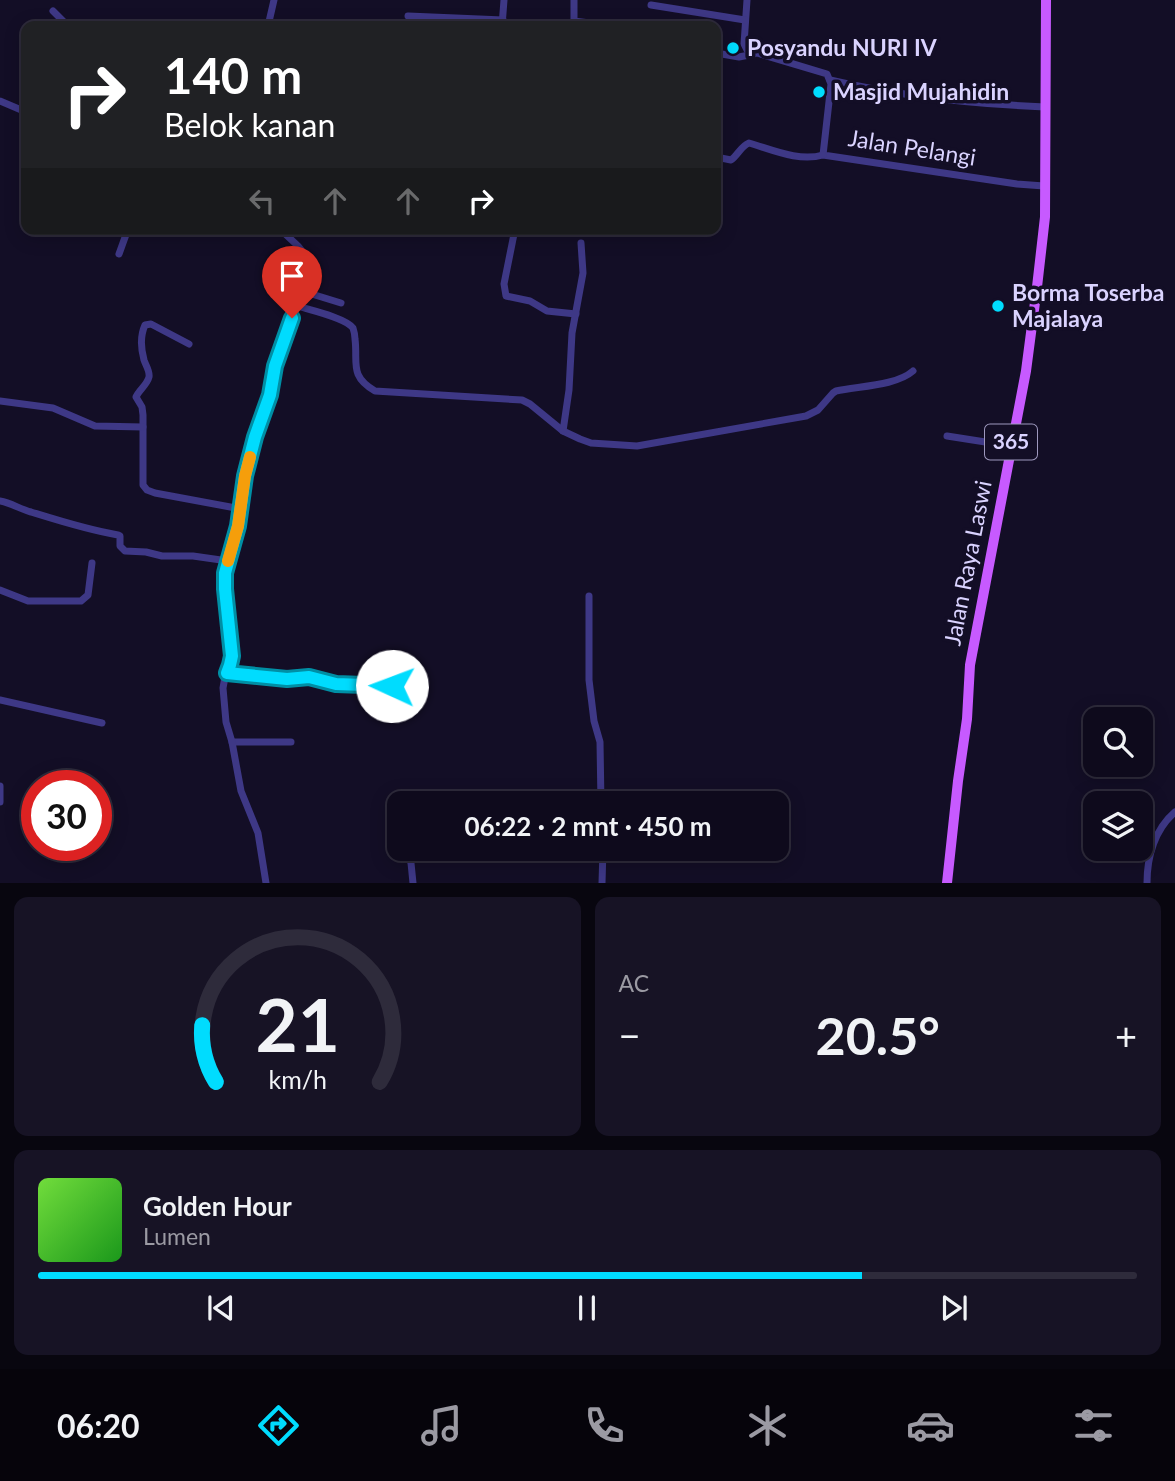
<!DOCTYPE html>
<html lang="id">
<meta charset="utf-8">
<style>
:root{--surface:#0e0a1c;--page:#171325;--text:#f1f3f6;--muted:#9b9aa3;--line:#2e2b3b;--accent:#00dcfe}
body{margin:0;font-family:Lato,sans-serif;background:var(--page);color:var(--text);height:100vh;display:flex;flex-direction:column;font-size:26px;white-space:nowrap}
*{box-sizing:border-box;margin:0}
p{font-size:23px;color:var(--muted)}
.icon{flex:none;width:38px;height:38px;fill:none;stroke:currentColor;stroke-width:2;stroke-linecap:round;stroke-linejoin:round}
.map{position:relative;height:883px;overflow:hidden}
.side{display:flex;flex-direction:column;gap:14px;padding:14px;background:#08060f;flex:1}
.side>*{flex:none}
.hud{position:absolute;left:21px;top:21px;width:700px;height:214px;border-radius:14px;box-shadow:0 4px 18px #0003,0 0 0 2px var(--line);background:#202124;color:#fff;overflow:hidden}
.tools{position:absolute;left:1083px;top:707px;display:grid;gap:14px}
.tools a{display:grid;place-items:center;width:70px;height:70px;border-radius:14px;background:var(--surface);box-shadow:0 4px 18px #0003,0 0 0 2px var(--line);font-size:35px}
.speed{position:absolute;left:21px;top:770px;display:flex;gap:14px;font-size:35px;font-weight:700;text-align:center}
.speed>*{display:grid;place-content:center;width:91px;height:91px;border-radius:50%;background:var(--surface);box-shadow:0 4px 18px #0003,0 0 0 2px var(--line);line-height:1}
.speed .limit{border:10px solid #d22;background:#fff;color:#111}
.pin{position:absolute;display:grid;place-items:center;width:60px;height:60px;color:#fff;margin:-72px -30px;border-radius:50% 50% 50% 0;rotate:-45deg;box-shadow:0 0 7px #0007}
.pin .icon{rotate:45deg}
.me{position:absolute;width:77px;margin:-38px;rotate:272deg;stroke-linejoin:round;filter:drop-shadow(0 0 5px #0008)}
.turn{display:flex;align-items:center;gap:24px;height:147px;padding:0 28px;font-size:32px}
.turn .icon{width:91px;height:91px;stroke-width:2.5}
.turn b{display:block;font-size:49px;line-height:60px}
.lanes{display:flex;align-items:center;height:66px;padding:0 28px;background:#0003;justify-content:center;gap:35px;direction:ltr}
.lanes .off{opacity:.35}
.big{font-size:52px;font-weight:700;line-height:1.1}
.side .card{flex:1;display:flex;flex-direction:column;justify-content:center;gap:10px;min-width:0;padding:0 24px;border-radius:14px;background:var(--page)}
.side .dial{align-items:center;gap:0}
.dial svg{height:182px;overflow:visible;fill:none;stroke:var(--line);stroke-width:7;stroke-linecap:round;text-anchor:middle}
.dial text{fill:var(--text);stroke:none}
.song{display:flex;align-items:center;gap:21px}
.cover{width:84px;height:84px;border-radius:10px;background:linear-gradient(135deg,hsl(100 70% 55%),hsl(120 70% 35%))}
.played{height:7px;border-radius:4px;background:linear-gradient(90deg,var(--accent) 75%,var(--line) 75%)}
.keys{display:flex;justify-content:space-around;direction:ltr}
.heat{display:flex;justify-content:space-between;align-items:center;font-size:38px;direction:ltr}
.side .tiles{flex:1;display:grid;gap:14px;grid-template-columns:1fr 1fr}
.card:last-child{grid-column:span 2}
.trip{position:absolute;left:387px;top:791px;width:402px;height:70px;border-radius:14px;background:var(--surface);box-shadow:0 4px 18px #0003,0 0 0 2px var(--line);font-weight:700;line-height:70px;text-align:center}
.menu{display:flex;height:112px;justify-content:space-around;align-items:center;background:#06040b;color:var(--muted)}
.menu .icon{width:49px;height:49px}
.menu .active{color:var(--accent)}
.menu b{font-size:32px;color:var(--text)}
.map>svg:first-child{display:block}
.lines{fill:none;stroke-linecap:round;stroke-linejoin:round}
.minor{stroke:#3e3886;stroke-width:7}
.primary{stroke:#c75aff;stroke-width:10}
.route-casing{stroke:#008fa5;stroke-width:18}
.route{stroke:#00dcfe;stroke-width:12}
.slow{stroke:#f59e0b;stroke-width:12}
.poi-dot{fill:#00dcfe;stroke:#130e26;stroke-width:2.5}
.labels{text-anchor:middle;stroke-width:7;stroke-linejoin:round;paint-order:stroke}
.shield{fill:#130e26;stroke:#9e98be;stroke-width:2}
.shield-label{font-size:21px;font-weight:bold;fill:#dad3ff}
.poi-label{font-size:23px;font-weight:bold;fill:#dad3ff;stroke:#130e26;text-anchor:start}
.street-label{font-size:23px;fill:#dad3ff;stroke:#130e26}
</style>
<div class="map">
<svg width="1175" height="883" viewBox="0 0 1175 883">
<rect width="100%" height="100%" fill="#130e26"/>
<g class="lines">
<g class="minor">
<path d="M 574,0 L 574,21 L 613,26"/>
<path d="M 747,0 L 744,44 L 747,50 L 827,74 L 831,84 L 823,155 L 1017,184 L 1044,186"/>
<path d="M 651,5 L 745,20"/>
<path d="M 53,11 L 68,26"/>
<path d="M 408,16 L 503,20"/>
<path d="M 268,26 L 274,0"/>
<path d="M 502,26 L 504,0"/>
<path d="M 716,53 L 739,57 L 754,54"/>
<path d="M 830,80 C 899,96 975,104 1045,107"/>
<path d="M 0,101 L 26,112"/>
<path d="M 716,157 L 731,160 C 738,155 741,146 749,143 C 773,150 799,162 823,155"/>
<path d="M 515,229 L 504,284 L 506,296 L 530,301 L 547,311 L 576,314"/>
<path d="M 119,254 L 128,229"/>
<path d="M 302,291 L 341,303"/>
<path d="M 297,306 C 310,310 346,318 353,328 C 354,331 355,336 355,339 C 358,363 349,376 375,391 L 522,400 L 530,404 L 563,431 L 580,439 L 591,443 L 637,446 L 806,416 L 818,410 L 833,393 L 836,391 C 858,386 896,386 913,371"/>
<path d="M 189,344 L 151,324 L 145,325 C 140,336 141,349 144,360 C 146,366 150,371 149,377 C 147,385 139,390 136,397 L 142,407 L 143,415 L 143,485 L 147,490 L 155,493 L 241,509"/>
<path d="M 0,401 L 53,408 L 95,426 L 143,427"/>
<path d="M 563,431 L 569,390 L 572,333 L 583,273 L 581,243"/>
<path d="M 947,436 L 1011,446"/>
<path d="M 0,501 C 11,503 20,509 31,512 C 60,521 88,530 118,535 L 120,536 L 120,546 L 125,551 L 146,552 L 162,556 L 193,556 L 228,561"/>
<path d="M 0,590 L 28,601 L 81,601 L 88,595 L 92,563"/>
<path d="M 589,596 L 589,680 L 594,721 L 600,742 L 601,803"/>
<path d="M 227,673 L 287,679 L 309,677 L 336,684 L 392,686"/>
<path d="M 0,700 L 102,723"/>
<path d="M 232,742 L 291,742"/>
<path d="M 0,786 L 0,802"/>
<path d="M 394,816 L 399,829"/>
<path d="M 406,849 L 411,863 L 413,883"/>
<path d="M 266,883 L 258,833 L 241,791 L 232,742 L 226,722 L 223,688 L 225,677 L 231,665 L 232,656 L 225,589 L 225,573 L 238,526 L 245,476 L 255,437 L 270,395 L 275,366 L 303,289 L 305,255 L 298,246 L 280,229"/>
<path d="M 602,883 L 603,849"/>
<path d="M 1147,883 C 1147,856 1155,829 1175,812"/>
</g>
<path class="primary" d="M 947,883 L 958,781 L 967,719 L 970,665 L 1026,371 L 1037,287 L 1045,217 L 1046,0"/>
</g>
<g class="lines">
<g class="route-casing">
<path id="route" d="M 292,318 L 275,366 L 270,395 L 255,437 L 245,476 L 238,526 L 225,573 L 225,589 L 232,656 L 230,665 L 227,673 L 287,679 L 309,677 L 336,684 L 392,686"/>
</g>
<use href="#route" class="route"/>
<path class="slow" d="M 228,561 L 238,526 L 245,476 L 250,457"/>
</g>
<g class="poi-dot">
<circle cx="733" cy="48" r="7"/>
<circle cx="819" cy="92" r="7"/>
<circle cx="998" cy="306" r="7"/>
</g>
<g class="labels">
<rect class="shield" x="985" y="424.5" width="52" height="35" rx="5"/>
<g class="shield-label">
<text x="1011" y="449">365</text>
</g>
<g class="poi-label">
<text x="747" y="56">Posyandu NURI IV</text>
<text x="833" y="100">Masjid Mujahidin</text>
<text x="1012" y="301">Borma Toserba<tspan x="1012" dy="26">Majalaya</tspan></text>
</g>
<g class="street-label">
<text transform="translate(912 148) rotate(9)" y="8">Jalan Pelangi</text>
<text transform="translate(968 563) rotate(-79)" y="8">Jalan Raya Laswi</text>
</g>
</g>
</svg>
<div class="tools">
<a><svg class="icon" aria-label="search" viewBox="0 0 24 24"><circle cx="10" cy="10" r="6"/><path d="M15 15l6 6"/></svg></a>
<a><svg class="icon" aria-label="layers" viewBox="0 0 24 24"><path d="M12 4l9 5-9 5-9-5zM3 14l9 5 9-5"/></svg></a>
</div>
<div class="speed"><div class="limit">30</div></div>
<div class="pin" style="left:292px;top:318px;background:#d93025"><svg class="icon" aria-label="arrive" viewBox="0 0 24 24"><path d="M6 21V4h12l-3 4 3 4H6"/></svg></div>
<svg class="me" style="left:392px;top:686px" viewBox="-20 -20 40 40"><circle r="19" fill="#fff"/><path d="M0-13L10 11 0 6-10 11z" fill="#00dcfe"/></svg>
<div class="trip">06:22 · 2 mnt · 450 m</div>
<div class="hud">
<div class="turn"><svg class="icon" aria-label="right" viewBox="0 0 24 24"><path d="M7 20v-9h11M14 6l5 5-5 5"/></svg><div><b>140 m</b>Belok kanan</div></div>
<div class="lanes"><svg class="icon off" aria-label="left" viewBox="0 0 24 24"><path d="M17 20v-9H6M10 6l-5 5 5 5"/></svg><svg class="icon off" aria-label="ahead" viewBox="0 0 24 24"><path d="M12 20V5M6 11l6-6 6 6"/></svg><svg class="icon off" aria-label="ahead" viewBox="0 0 24 24"><path d="M12 20V5M6 11l6-6 6 6"/></svg><svg class="icon" aria-label="right" viewBox="0 0 24 24"><path d="M7 20v-9h11M14 6l5 5-5 5"/></svg></div>
</div>
</div>
<section class="side">
<div class="tiles">
<div class="card dial"><svg viewBox="0 0 100 80">
<path d="M14 69A42 42 0 1 1 86 69"/>
<path d="M14 69A42 42 0 0 1 8 44" stroke="#00dcfe"/>
<text x="50" y="56" font-size="32" font-weight="700">21</text>
<text x="50" y="72" font-size="11">km/h</text>
</svg></div>
<div class="card"><p>AC</p>
<div class="heat"><a>−</a><b class="big">20.5°</b><a>+</a></div>
</div>
<div class="card">
<div class="song"><i class="cover"></i><div><b>Golden Hour</b><p>Lumen</p></div></div>
<div class="played"></div>
<div class="keys"><svg class="icon" aria-label="previous" viewBox="0 0 24 24"><path d="M18 5L8 12l10 7zM5 5v14"/></svg><svg class="icon" aria-label="pause" viewBox="0 0 24 24"><path d="M8 5v14M16 5v14"/></svg><svg class="icon" aria-label="next" viewBox="0 0 24 24"><path d="M6 5l10 7-10 7zM19 5v14"/></svg></div>
</div>
</div>
</section>
<nav class="menu">
<b>06:20</b>
<svg class="icon active" aria-label="directions" viewBox="0 0 24 24"><path d="M12 3l9 9-9 9-9-9zM9 14v-3h6M13 9l2 2-2 2"/></svg>
<svg class="icon" aria-label="music" viewBox="0 0 24 24"><path d="M9 18V5l10-2v13"/><circle cx="6" cy="18" r="3"/><circle cx="16" cy="16" r="3"/></svg>
<svg class="icon" aria-label="phone" viewBox="0 0 24 24"><path d="M5 4h4l2 5-3 2q2 4 5 5l2-3 5 2v4C11 20 4 13 5 4z"/></svg>
<svg class="icon" aria-label="climate" viewBox="0 0 24 24"><path d="M12 3v18M4 7l16 10M4 17L20 7"/></svg>
<svg class="icon" aria-label="car" viewBox="0 0 24 24"><path d="M5 17H2v-5l4-1 3-4h7l3 4 3 1v5h-3M9 17h6M6 11h13"/><circle cx="7" cy="17" r="2"/><circle cx="17" cy="17" r="2"/></svg>
<svg class="icon" aria-label="filters" viewBox="0 0 24 24"><path d="M4 7h16M4 17h16"/><circle cx="9" cy="7" r="2"/><circle cx="15" cy="17" r="2"/></svg>
</nav>
